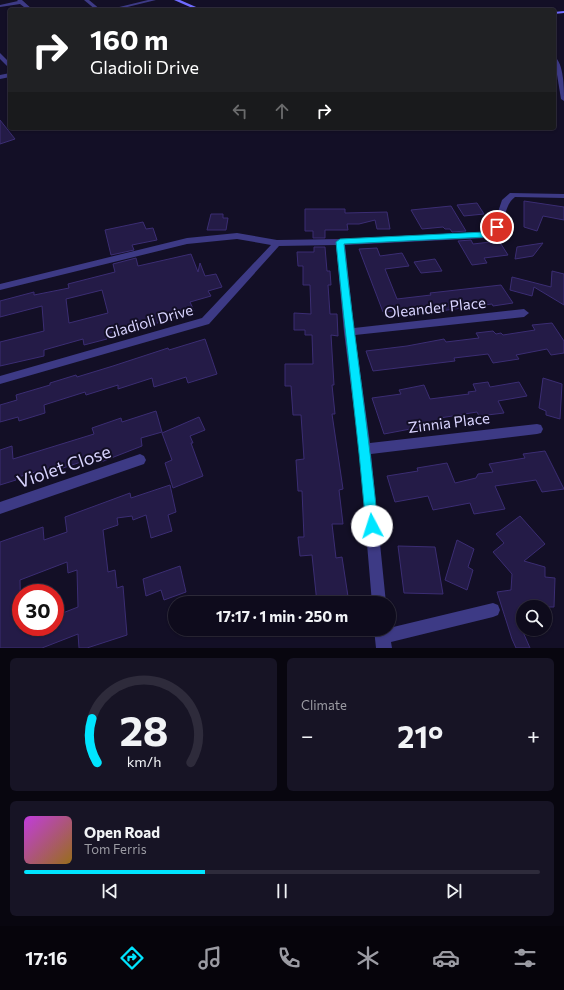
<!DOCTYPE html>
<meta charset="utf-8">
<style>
:root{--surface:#0e0b1c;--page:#171425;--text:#f1f3f6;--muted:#9b9ba3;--line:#2e2b3b;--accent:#00e5ff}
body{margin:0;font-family:Commissioner,sans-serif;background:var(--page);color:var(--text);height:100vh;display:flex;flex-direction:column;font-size:15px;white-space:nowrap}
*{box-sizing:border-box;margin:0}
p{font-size:13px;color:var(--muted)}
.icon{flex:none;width:22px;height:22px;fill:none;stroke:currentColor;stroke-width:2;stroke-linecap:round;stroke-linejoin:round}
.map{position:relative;height:648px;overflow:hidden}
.side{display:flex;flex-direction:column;gap:10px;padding:10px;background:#08060f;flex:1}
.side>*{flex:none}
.banner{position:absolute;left:8px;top:8px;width:548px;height:122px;border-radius:4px;box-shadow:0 1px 3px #0004,0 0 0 1px var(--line);background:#202124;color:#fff;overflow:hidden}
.tools{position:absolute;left:516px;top:600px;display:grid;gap:8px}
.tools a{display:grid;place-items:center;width:36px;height:36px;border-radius:50%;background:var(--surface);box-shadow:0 1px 3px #0004,0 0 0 1px var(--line);font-size:20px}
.speed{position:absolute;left:12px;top:584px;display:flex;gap:8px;font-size:20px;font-weight:700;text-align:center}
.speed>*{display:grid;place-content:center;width:52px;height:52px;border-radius:50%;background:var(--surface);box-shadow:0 1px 3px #0004,0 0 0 1px var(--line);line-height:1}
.speed .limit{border:6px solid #d22;background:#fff;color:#111}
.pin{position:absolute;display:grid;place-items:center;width:34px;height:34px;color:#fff;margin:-17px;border:2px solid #fff;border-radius:50%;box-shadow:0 1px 4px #0007}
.me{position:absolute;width:44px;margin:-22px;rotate:355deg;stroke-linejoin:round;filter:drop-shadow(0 0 3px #0008)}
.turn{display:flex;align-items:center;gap:14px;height:84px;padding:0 16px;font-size:18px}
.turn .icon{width:52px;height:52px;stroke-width:2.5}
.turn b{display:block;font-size:28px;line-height:34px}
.lanes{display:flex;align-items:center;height:38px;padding:0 16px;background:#0003;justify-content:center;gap:20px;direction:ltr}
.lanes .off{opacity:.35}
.big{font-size:30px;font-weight:700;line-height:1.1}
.side .tile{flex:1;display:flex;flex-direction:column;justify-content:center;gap:6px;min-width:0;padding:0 14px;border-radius:6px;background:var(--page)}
.side .dial{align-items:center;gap:0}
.dial svg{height:104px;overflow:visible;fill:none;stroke:var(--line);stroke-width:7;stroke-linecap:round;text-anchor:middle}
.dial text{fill:var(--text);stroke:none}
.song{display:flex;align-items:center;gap:12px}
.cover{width:48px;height:48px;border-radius:6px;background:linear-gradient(135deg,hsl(290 70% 55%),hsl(40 70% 35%))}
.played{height:4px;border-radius:2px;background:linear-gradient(90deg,var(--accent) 35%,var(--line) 35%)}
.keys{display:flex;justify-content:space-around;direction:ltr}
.heat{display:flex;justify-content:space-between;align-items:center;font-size:22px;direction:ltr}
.side .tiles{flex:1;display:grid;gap:10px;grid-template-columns:1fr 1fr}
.tile:last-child{grid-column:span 2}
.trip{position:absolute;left:168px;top:596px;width:228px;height:40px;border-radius:20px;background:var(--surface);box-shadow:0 1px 3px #0004,0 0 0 1px var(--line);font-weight:700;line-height:40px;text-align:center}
.tabs{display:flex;height:64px;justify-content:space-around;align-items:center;background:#06040b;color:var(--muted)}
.tabs .icon{width:28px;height:28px}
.tabs .active{color:var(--accent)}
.tabs b{font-size:18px;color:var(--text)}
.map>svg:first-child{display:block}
.building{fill:#241b47;stroke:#3b2d73;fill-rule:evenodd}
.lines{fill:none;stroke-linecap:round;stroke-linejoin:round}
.street{fill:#3d3a85;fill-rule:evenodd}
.secondary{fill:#6f6bff;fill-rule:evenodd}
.route{fill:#00e5ff;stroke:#0095a6}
.labels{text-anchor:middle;stroke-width:4;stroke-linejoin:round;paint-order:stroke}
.street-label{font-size:15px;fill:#d9d4ff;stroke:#130f26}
.near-street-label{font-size:18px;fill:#d9d4ff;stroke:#130f26}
</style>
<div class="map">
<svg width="564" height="648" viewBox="0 0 564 648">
<rect width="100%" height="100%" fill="#130f26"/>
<g class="building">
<path d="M 0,120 L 15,139 L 0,144 Z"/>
<path d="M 524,201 L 564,207 L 564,220 L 543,216 L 537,231 L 524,227 Z"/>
<path d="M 477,203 L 484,214 L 464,216 L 457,205 Z"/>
<path d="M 451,206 L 466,231 L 452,232 L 450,229 L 445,229 L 443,227 L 422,229 L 411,210 Z"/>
<path d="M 305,209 L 345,209 L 345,213 L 387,212 L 390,229 L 377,229 L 375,220 L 359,224 L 347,224 L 348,230 L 325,230 L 325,238 L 313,238 L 313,231 L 305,231 Z"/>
<path d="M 211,214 L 223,214 L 223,218 L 228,218 L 226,230 L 207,230 Z"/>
<path d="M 143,222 L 146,229 L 153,228 L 157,240 L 132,245 L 134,250 L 111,255 L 105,230 Z"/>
<path d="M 471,240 L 473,244 L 499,241 L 508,255 L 484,258 L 487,263 L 472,265 L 458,241 Z"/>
<path d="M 543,243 L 533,256 L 515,259 L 517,247 Z"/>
<path d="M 314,247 L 325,247 L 327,271 L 330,271 L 331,285 L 328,285 L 330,314 L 337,314 L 338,336 L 331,335 L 334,385 L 332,385 L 335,414 L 332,414 L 343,489 L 339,490 L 343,524 L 332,524 L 336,558 L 342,557 L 349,603 L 317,603 L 312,555 L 300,556 L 298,537 L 304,537 L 302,491 L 298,491 L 296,460 L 304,459 L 301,415 L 293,415 L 291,386 L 285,386 L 285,364 L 313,364 L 312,335 L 305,335 L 305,330 L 294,330 L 294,313 L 311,314 L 310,285 L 303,285 L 303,266 L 298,266 L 297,252 L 314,252 Z"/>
<path d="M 377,248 L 380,256 L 402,253 L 409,266 L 385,269 L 397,299 L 431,295 L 430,293 L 501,285 L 513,303 L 493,306 L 492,304 L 440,311 L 437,306 L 383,312 L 359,249 Z"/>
<path d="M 191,254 L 198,272 L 200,263 L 205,276 L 216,274 L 222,287 L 208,291 L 211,296 L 190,302 L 194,311 L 142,328 L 141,324 L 106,334 L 107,339 L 84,345 L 83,339 L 44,350 L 44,356 L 0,366 L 0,342 L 44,331 L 42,306 L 0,317 L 0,301 L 34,292 L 34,295 L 69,288 L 68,284 L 115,272 L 113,264 L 136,258 L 138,266 ZM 102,290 L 108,313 L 69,323 L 66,299 Z"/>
<path d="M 435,259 L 442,271 L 421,273 L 414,262 Z"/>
<path d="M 552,271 L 564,274 L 564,305 L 534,287 L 532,296 L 510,290 L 512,277 L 551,287 Z"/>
<path d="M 552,323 L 564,341 L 564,353 L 551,355 L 547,349 L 516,355 L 519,359 L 493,363 L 488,354 L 454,358 L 455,361 L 373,371 L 366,351 L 407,346 L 444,339 L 446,342 L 479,338 L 476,333 L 493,331 L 496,334 L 501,333 L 503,335 L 535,330 L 532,325 Z"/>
<path d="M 205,339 L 217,374 L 188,383 L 186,377 L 154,387 L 152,378 L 118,389 L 118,385 L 86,395 L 85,392 L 44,405 L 45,413 L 19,421 L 18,417 L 0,422 L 0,405 L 17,400 L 16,395 L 50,385 L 50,383 L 76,375 L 77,377 L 113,366 L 168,348 L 169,350 Z"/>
<path d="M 543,378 L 562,384 L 560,419 L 546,415 L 546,411 L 539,408 Z"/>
<path d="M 488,382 L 490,387 L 519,382 L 527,396 L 498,401 L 504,413 L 479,416 L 477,412 L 440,418 L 442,423 L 384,434 L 372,398 L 401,394 L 399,390 L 424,385 L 430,399 L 469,394 L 468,392 L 476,391 L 473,384 Z"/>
<path d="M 156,411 L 162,432 L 141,438 L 142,446 L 101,462 L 99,456 L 63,468 L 62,464 L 15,478 L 16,480 L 0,485 L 0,450 L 12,446 L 13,459 L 94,434 L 92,428 L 121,418 L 122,422 Z"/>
<path d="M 199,417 L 205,430 L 190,436 L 193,443 L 191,443 L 203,476 L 173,488 L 165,463 L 172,460 L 162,433 Z"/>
<path d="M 545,451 L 564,489 L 542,492 L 536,480 L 495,486 L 505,509 L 474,514 L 470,503 L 433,510 L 428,496 L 395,502 L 387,476 L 418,471 L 417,468 L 447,463 L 455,483 L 476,478 L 478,474 L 493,472 L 489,464 L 525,458 L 523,454 Z"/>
<path d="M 170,485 L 176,512 L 168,515 L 172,531 L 151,538 L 146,515 L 133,520 L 132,516 L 117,518 L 118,525 L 103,530 L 108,572 L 115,570 L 117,588 L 123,586 L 127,635 L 87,648 L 79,648 L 78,634 L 42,648 L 0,648 L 0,542 L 43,527 L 44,540 L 67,532 L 65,517 L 130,493 L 131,498 ZM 67,562 L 68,573 L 77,570 L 78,607 L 55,616 L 55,627 L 21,627 L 20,580 Z"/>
<path d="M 520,516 L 545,544 L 524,561 L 545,567 L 545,577 L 555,578 L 554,607 L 523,607 L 523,625 L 520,625 L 530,648 L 516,648 L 512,639 L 497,592 L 511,590 L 512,574 L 493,552 L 504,543 L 496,534 Z"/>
<path d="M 457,540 L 474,549 L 468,567 L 473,570 L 467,590 L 445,580 Z"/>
<path d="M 398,546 L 435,547 L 443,594 L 404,593 Z"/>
<path d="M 180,566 L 186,592 L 164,600 L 161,590 L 146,596 L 143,579 Z"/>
</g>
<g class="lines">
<g class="street">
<path d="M 17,0 L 22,0 L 33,10 L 28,10 L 20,4 L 0,7 L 0,5 L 18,1 Z"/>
<path d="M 84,0 L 89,0 L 101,10 L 96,10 Z"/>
<path d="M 148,0 L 156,0 L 115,10 L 107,10 Z"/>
<path d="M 0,53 L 10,63 L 10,69 L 0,59 Z"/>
<path d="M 554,56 C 564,63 564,89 564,101 L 561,99 Z"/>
<path d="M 10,73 L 10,77 L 0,79 L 0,75 Z"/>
<path d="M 510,193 L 564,194 L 564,198 L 515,197 C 501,207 508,232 486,238 L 345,245 L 354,328 L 524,309 L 529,313 L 524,317 L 355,335 L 370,443 L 537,424 L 541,425 L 543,429 L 541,433 L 537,434 L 371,454 L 386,603 L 372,603 L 359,449 L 344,332 L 336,245 L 279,246 L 209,324 L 0,384 L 0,376 L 202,318 L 271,245 L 237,239 L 187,244 L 0,290 L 0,284 L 187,238 L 237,233 L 277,240 L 340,239 L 484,232 L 494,224 L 502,200 Z"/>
<path d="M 140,454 L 144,456 L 146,460 L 144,464 L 0,514 L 0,502 Z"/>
<path d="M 493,603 L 498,605 L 500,610 L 498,615 L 493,617 L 391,642 L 392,648 L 376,648 L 374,629 L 389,629 L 389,628 Z"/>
</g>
<g class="secondary">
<path d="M 174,0 L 180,0 L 203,10 L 197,10 Z"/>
<path d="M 564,11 L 564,13 L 554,14 L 554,12 Z"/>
</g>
</g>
<path class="route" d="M 495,225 L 497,225 L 501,227 L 496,233 L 486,237 L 344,244 C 354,338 369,432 378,526 L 376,530 L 372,532 L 368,530 L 366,526 C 358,431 345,337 336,242 L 340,239 L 485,232 L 490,230 Z"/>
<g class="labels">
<g class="street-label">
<text transform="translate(435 308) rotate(-6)" y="5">Oleander Place</text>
<text transform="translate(149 322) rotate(-16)" y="5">Gladioli Drive</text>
<text transform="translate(449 423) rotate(-7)" y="5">Zinnia Place</text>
</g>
<g class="near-street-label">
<text transform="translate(64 467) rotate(-19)" y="6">Violet Close</text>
</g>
</g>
</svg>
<div class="tools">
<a><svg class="icon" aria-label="search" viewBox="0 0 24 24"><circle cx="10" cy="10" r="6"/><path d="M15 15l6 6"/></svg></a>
</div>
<div class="speed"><div class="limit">30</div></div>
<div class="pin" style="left:497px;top:227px;background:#d93025"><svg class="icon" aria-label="arrive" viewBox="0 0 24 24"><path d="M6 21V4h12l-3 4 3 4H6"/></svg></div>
<svg class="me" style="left:372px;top:526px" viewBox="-20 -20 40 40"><circle r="19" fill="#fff"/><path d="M0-13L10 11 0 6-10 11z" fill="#00e5ff"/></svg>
<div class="trip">17:17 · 1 min · 250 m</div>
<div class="banner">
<div class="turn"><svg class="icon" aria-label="right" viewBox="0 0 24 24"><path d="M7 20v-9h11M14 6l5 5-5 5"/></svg><div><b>160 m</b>Gladioli Drive</div></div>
<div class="lanes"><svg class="icon off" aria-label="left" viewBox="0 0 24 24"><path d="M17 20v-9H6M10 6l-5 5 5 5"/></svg><svg class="icon off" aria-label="ahead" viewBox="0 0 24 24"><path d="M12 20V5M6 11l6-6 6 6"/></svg><svg class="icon" aria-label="right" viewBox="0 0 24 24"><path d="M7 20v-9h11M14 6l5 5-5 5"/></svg></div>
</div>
</div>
<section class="side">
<div class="tiles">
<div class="tile dial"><svg viewBox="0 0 100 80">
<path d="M14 69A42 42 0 1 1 86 69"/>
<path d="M14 69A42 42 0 0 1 10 35" stroke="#00e5ff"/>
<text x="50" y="56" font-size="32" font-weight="700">28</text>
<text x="50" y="72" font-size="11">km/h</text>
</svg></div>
<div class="tile"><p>Climate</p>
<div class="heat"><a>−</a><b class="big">21°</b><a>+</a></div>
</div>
<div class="tile">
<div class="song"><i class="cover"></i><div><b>Open Road</b><p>Tom Ferris</p></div></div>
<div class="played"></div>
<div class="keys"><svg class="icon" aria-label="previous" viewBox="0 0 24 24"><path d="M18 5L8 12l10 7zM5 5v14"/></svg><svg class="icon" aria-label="pause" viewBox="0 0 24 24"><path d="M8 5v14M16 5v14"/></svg><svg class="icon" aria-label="next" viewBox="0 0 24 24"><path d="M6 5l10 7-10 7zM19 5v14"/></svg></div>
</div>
</div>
</section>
<nav class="tabs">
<b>17:16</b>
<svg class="icon active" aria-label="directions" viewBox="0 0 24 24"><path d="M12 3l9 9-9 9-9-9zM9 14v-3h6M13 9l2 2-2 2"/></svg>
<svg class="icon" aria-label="music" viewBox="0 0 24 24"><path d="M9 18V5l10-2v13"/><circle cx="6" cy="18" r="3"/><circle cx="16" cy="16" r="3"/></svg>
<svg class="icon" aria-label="phone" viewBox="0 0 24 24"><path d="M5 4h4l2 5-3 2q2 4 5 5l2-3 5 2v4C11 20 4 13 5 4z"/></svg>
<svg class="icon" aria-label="climate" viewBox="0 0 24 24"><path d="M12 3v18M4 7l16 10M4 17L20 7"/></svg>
<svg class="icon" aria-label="car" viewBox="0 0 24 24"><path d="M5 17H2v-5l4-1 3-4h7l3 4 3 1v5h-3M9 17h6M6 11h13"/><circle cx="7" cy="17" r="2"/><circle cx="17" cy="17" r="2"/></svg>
<svg class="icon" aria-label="filters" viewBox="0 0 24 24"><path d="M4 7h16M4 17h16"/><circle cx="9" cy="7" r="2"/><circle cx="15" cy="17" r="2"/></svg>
</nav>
